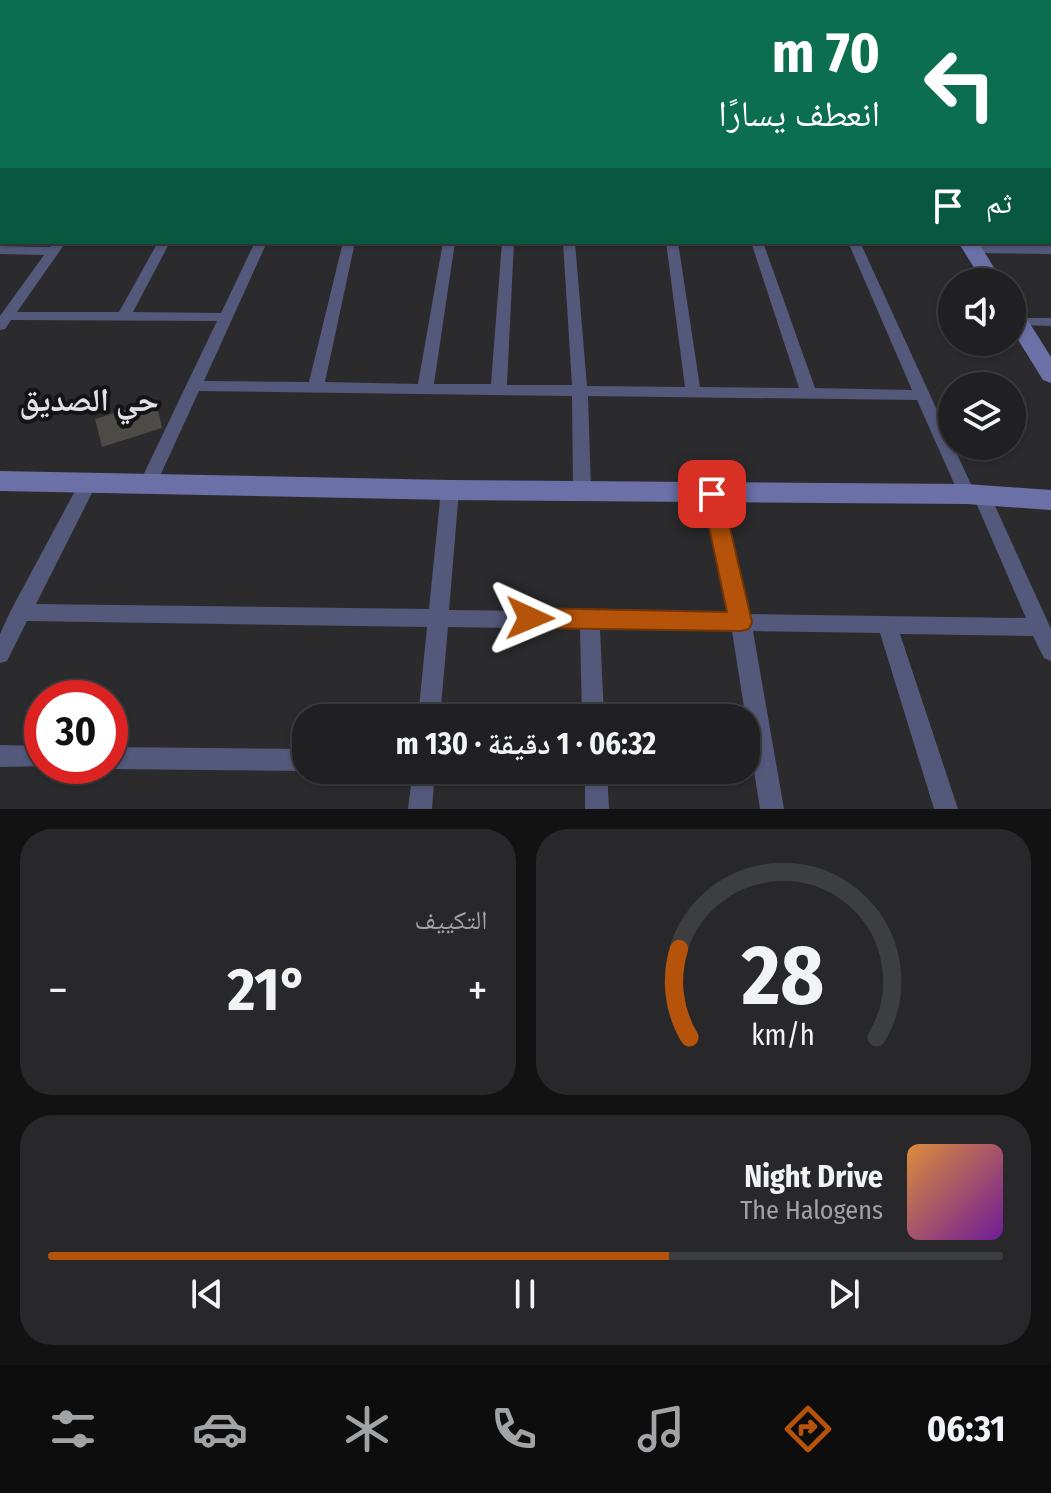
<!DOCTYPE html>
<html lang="ar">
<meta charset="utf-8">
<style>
:root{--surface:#202022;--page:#28282a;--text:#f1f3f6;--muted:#a2a3a5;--line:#3d3e40;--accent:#b45309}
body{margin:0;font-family:"Fira Sans Condensed","Noto Naskh Arabic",sans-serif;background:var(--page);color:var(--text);direction:rtl;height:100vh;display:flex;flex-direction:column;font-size:30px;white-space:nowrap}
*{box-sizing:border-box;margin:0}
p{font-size:26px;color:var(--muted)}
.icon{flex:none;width:44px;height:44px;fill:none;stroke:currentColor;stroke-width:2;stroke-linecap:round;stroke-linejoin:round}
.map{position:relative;height:809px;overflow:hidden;direction:ltr}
.panel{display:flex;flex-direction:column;gap:20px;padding:20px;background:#121213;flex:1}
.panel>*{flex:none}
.hud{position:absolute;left:0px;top:0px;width:1052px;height:244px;box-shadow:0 2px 6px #0004,0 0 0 2px var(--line);direction:rtl;background:#0b6e4f;color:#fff;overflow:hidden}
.buttons{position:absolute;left:938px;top:268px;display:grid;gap:16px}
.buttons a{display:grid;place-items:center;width:88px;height:88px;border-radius:50%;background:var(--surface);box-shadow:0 2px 6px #0004,0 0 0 2px var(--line);font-size:40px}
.speed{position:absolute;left:24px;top:680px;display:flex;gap:16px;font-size:40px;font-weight:700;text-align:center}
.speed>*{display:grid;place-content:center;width:104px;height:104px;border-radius:50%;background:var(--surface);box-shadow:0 2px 6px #0004,0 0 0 2px var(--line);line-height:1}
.speed .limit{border:12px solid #d22;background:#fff;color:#111}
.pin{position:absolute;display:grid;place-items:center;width:68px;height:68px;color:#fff;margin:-34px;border-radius:16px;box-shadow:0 4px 12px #0006}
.me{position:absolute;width:88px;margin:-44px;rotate:91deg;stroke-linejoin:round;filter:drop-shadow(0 0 6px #0008)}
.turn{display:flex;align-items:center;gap:28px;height:168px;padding:0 40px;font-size:36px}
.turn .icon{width:104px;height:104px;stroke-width:2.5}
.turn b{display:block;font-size:56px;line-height:68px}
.then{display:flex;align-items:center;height:76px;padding:0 40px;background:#0003;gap:16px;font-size:30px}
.big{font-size:60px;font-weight:700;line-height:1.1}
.panel .card{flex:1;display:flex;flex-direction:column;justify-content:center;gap:12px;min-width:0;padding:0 28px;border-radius:32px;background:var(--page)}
.panel .dial{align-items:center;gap:0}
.dial svg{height:208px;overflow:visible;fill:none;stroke:var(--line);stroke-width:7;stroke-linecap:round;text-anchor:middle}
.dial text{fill:var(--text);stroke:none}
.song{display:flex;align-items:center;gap:24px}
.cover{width:96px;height:96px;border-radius:12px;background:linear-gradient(135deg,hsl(30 70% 55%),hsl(280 70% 35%))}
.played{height:8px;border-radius:4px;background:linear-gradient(90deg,var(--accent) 65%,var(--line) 65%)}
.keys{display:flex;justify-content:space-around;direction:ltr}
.heat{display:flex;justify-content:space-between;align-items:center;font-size:44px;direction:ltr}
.panel .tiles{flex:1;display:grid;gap:20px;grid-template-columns:1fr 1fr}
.card:last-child{grid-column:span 2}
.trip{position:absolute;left:292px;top:704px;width:468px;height:80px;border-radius:32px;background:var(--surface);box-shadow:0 2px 6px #0004,0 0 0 2px var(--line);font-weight:700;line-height:80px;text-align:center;direction:rtl}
.tab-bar{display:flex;height:128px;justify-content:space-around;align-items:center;background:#0d0d0e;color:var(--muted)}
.tab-bar .icon{width:56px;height:56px}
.tab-bar .on{color:var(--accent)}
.tab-bar b{font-size:36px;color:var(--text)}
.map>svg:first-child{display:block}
.building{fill:#4d4b48}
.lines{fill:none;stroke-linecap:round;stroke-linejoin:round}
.street{fill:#54587b;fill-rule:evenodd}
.secondary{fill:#6b71a7;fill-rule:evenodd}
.route{fill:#b45309;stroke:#753606;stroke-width:2}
.labels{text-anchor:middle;stroke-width:8;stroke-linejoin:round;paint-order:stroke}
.district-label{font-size:32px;font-weight:bold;fill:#e0e1e5;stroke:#141415}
</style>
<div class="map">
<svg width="1051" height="809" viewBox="0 0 1051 809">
<rect width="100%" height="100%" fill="#2b2b2e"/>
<path class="building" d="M 156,400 L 162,428 L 102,447 L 95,419 Z"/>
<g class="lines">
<g class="street">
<rect x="358" y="0" width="8" height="2"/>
<rect x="480" y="0" width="8" height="2"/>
<rect x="532" y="0" width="8" height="2"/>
<path d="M 575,0 L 583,0 L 584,2 L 576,2 Z"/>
<path d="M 622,0 L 630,0 L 631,2 L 623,2 Z"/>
<rect x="681" y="0" width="8" height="2"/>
<rect x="743" y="0" width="8" height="2"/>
<rect x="1050" y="2" width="1" height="6"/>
<rect x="0" y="13" width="2" height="6"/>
<rect x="0" y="74" width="2" height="6"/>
<rect x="0" y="106" width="2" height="6"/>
<rect x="0" y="142" width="2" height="6"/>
<rect x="1050" y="149" width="1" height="7"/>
<rect x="0" y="194" width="2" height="8"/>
<rect x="1050" y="225" width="1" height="9"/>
<path d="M 53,242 L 66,242 L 17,312 L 119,312 L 158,242 L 170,242 L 133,312 L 221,313 L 255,242 L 267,242 L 204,381 L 309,382 L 343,242 L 355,242 L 325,382 L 418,384 L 443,242 L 455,242 L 434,384 L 491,384 L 502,242 L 514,242 L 507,385 L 572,385 L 563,242 L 575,242 L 587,386 L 685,387 L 666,242 L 678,242 L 700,387 L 799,388 L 751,242 L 763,242 L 815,388 L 912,390 L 848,242 L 860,242 L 974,491 L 981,488 L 987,490 L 990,495 L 1051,629 L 1051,661 L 1044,658 L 1033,636 L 900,634 L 958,809 L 934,809 L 880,633 L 753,631 L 784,809 L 760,809 L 732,631 L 600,629 L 604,718 L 582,718 L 580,629 L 448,627 L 440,718 L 418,718 L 427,627 L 27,621 L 7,661 L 0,663 L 0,634 L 10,612 L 82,478 L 94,478 L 97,483 L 36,604 L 429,609 L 441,490 L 444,485 L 456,485 L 459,490 L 449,610 L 729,614 L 703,494 L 706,489 L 718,489 L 721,494 L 749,614 L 1026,618 L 974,498 L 967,501 L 961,499 L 917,400 L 588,396 L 591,489 L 588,494 L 576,494 L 573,489 L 572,396 L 199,391 L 154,489 L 142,489 L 139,484 L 217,321 L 11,320 L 5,329 L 0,330 L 0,316 L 44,255 L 0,254 L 0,246 L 50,247 Z"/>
<path d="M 973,246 L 1051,246 L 1051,254 L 968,253 L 966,250 Z"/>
<path d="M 1017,318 L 1051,318 L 1051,326 L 1012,325 L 1012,319 Z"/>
<path d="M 0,745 L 42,746 L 42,766 L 47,766 L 0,767 Z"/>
<path d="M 110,747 L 306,749 L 306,770 L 309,770 L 306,771 L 110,769 L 102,766 L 110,766 Z"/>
<path d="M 413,770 L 435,770 L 432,809 L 408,809 Z"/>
<path d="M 585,770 L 607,770 L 609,809 L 585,809 Z"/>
</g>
<g class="secondary">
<path d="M 812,0 L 824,0 L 825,2 L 813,2 Z"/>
<path d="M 831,0 L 844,0 L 845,2 L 832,2 Z"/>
<rect x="0" y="37" width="2" height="8"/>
<rect x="1050" y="108" width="1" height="10"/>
<path d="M 958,242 L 978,242 L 1003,282 L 983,282 Z"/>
<path d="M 1012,307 L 1020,308 L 1051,357 L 1051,383 L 1043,380 L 1012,330 Z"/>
<path d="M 0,471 L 450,480 L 967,484 L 1051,490 L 1051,510 L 967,504 L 450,500 L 0,491 Z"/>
</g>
</g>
<path class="route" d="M 712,486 L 720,488 L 722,494 L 752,622 L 749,629 L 741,631 L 530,628 L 522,625 L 518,618 L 522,611 L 530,608 L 727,612 L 702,494 L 705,488 Z"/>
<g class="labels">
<g class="district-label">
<text x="89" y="411">حي الصديق</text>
</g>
</g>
</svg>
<div class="buttons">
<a><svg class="icon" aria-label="sound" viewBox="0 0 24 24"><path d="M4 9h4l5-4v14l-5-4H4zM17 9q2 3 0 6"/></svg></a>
<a><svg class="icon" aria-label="layers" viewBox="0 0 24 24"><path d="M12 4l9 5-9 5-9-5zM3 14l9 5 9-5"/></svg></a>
</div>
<div class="speed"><div class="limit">30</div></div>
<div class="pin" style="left:712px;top:494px;background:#d93025"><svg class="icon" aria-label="arrive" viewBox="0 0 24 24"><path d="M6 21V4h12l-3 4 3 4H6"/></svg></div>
<svg class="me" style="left:530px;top:618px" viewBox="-20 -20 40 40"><path d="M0-17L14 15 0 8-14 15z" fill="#b45309" stroke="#fff" stroke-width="4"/></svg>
<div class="trip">06:32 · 1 دقيقة · 130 m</div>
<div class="hud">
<div class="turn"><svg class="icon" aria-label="left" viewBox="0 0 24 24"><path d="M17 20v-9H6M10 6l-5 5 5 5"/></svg><div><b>70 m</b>انعطف يسارًا</div></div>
<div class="then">ثم<svg class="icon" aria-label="arrive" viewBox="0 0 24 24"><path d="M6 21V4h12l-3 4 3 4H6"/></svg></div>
</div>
</div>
<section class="panel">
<div class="tiles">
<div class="card dial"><svg viewBox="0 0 100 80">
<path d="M14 69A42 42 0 1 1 86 69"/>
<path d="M14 69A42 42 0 0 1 10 35" stroke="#b45309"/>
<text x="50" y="56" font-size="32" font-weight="700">28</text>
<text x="50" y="72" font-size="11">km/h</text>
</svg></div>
<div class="card"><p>التكييف</p>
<div class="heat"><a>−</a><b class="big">21°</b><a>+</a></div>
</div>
<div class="card">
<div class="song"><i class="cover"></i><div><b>Night Drive</b><p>The Halogens</p></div></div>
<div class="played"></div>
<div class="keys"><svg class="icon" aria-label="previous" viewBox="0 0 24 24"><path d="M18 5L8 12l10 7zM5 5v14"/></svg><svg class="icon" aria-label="pause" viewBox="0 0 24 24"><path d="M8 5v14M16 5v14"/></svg><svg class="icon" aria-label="next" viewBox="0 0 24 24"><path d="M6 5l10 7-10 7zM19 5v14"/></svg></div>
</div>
</div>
</section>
<nav class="tab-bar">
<b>06:31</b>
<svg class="icon on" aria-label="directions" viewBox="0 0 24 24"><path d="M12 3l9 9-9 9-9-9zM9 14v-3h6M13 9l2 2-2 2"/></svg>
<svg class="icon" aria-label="music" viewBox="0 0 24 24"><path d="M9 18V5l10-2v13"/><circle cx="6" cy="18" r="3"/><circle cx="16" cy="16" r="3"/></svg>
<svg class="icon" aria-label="phone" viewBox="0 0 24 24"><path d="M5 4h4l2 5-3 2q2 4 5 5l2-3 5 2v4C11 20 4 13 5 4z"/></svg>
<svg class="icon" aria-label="climate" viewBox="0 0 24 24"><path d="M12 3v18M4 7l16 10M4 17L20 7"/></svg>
<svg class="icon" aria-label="car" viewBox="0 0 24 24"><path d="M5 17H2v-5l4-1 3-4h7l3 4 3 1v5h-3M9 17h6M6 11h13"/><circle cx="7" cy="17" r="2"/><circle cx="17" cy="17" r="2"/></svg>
<svg class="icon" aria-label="filters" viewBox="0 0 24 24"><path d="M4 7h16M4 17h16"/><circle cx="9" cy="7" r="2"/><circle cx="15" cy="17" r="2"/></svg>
</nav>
